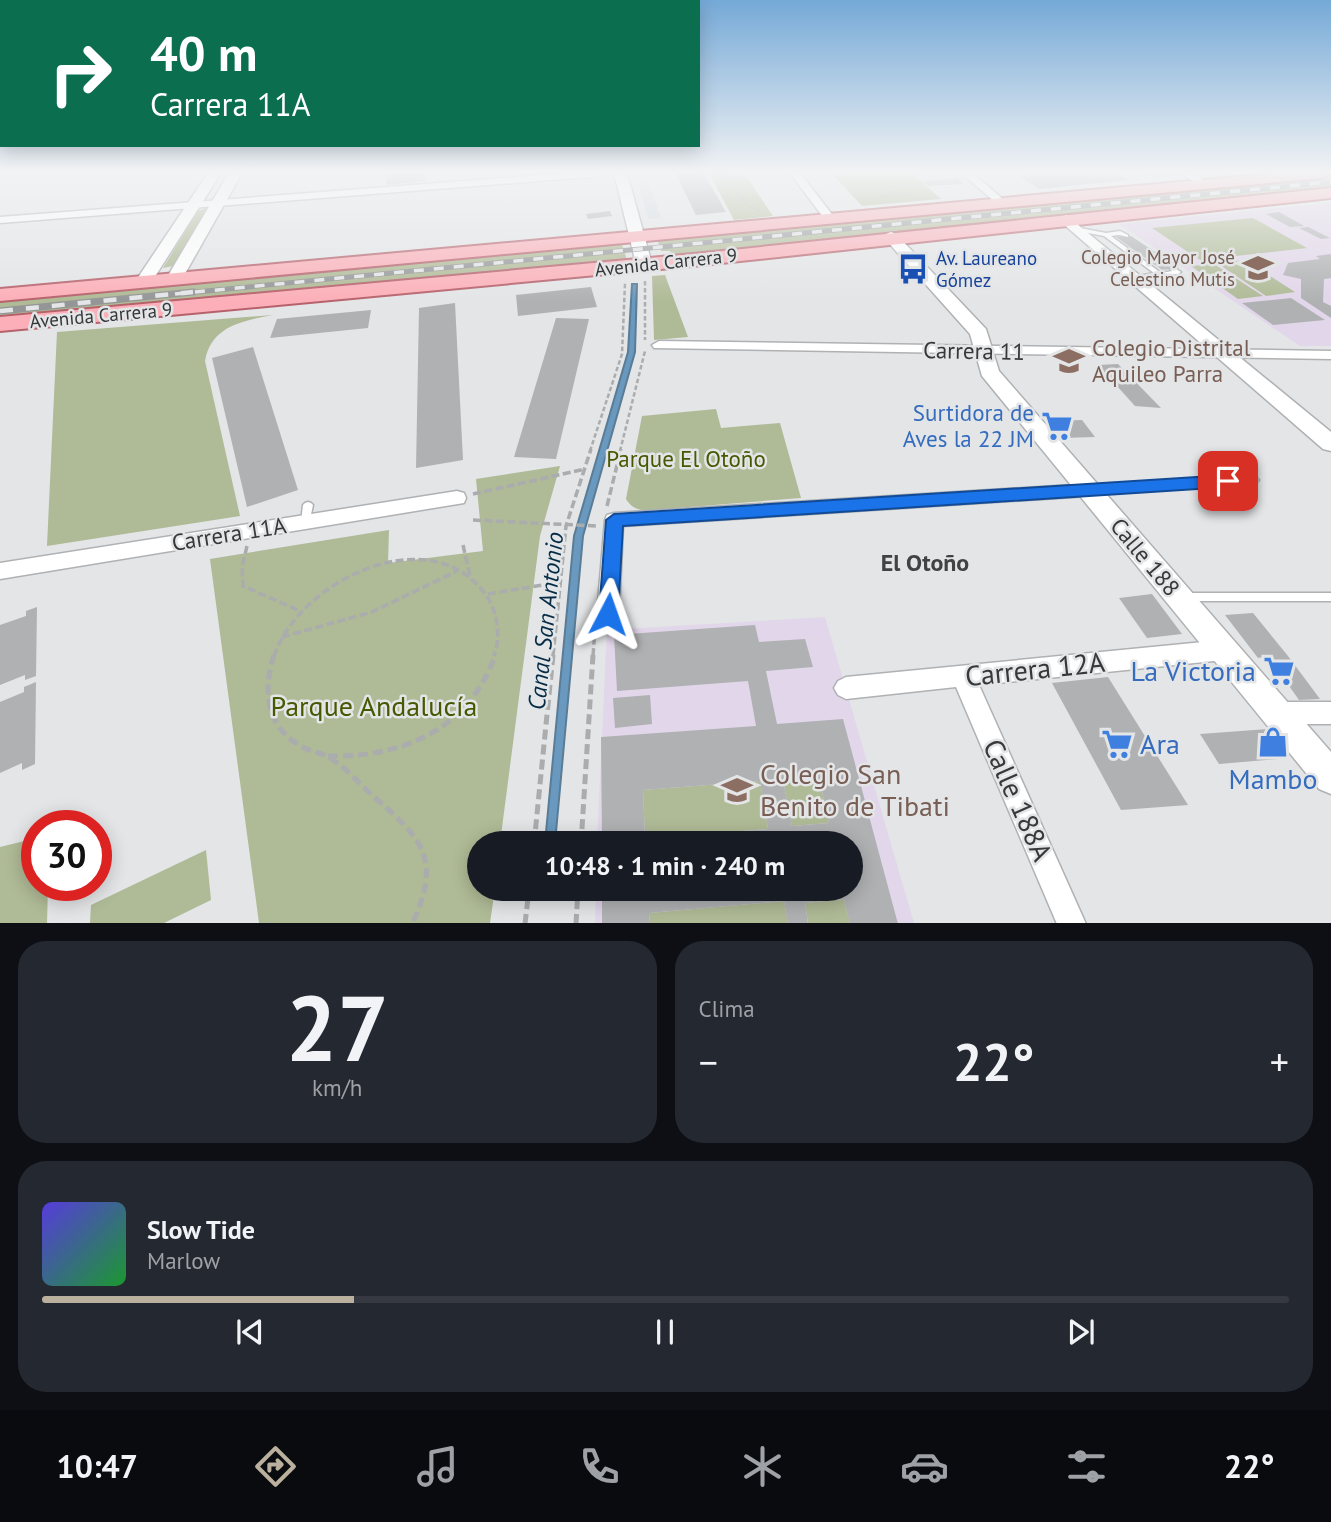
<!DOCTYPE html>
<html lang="es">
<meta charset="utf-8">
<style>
:root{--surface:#171b24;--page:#242831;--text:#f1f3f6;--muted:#9ea1a6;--line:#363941;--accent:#bbb09d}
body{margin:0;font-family:"PT Sans",sans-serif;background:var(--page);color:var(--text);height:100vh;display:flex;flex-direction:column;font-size:26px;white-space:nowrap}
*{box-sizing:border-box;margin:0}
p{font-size:23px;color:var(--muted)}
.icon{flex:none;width:38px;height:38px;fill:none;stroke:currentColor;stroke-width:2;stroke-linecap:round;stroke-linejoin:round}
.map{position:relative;height:923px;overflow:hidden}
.sheet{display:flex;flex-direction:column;gap:18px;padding:18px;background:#0d0f14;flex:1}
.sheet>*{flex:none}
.banner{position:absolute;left:0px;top:0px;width:700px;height:147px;box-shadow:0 4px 18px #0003;background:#0b6e4f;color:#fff;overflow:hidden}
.speed{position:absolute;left:21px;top:810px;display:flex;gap:14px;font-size:35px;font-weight:700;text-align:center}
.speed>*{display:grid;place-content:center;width:91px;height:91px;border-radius:50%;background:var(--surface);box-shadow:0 4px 18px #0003;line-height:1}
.speed .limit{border:10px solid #d22;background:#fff;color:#111}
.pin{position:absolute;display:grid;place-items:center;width:60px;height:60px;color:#fff;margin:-30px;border-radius:14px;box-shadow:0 4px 10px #0006}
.me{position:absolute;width:77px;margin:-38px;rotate:4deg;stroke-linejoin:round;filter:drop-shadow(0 0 5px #0008)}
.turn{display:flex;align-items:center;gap:24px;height:147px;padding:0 35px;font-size:32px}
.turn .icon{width:91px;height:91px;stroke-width:2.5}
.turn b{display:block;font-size:49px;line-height:60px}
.big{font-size:52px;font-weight:700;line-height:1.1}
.sheet .widget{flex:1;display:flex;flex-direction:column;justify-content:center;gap:10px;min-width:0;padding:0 24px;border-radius:28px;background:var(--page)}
.sheet .dial{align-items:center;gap:0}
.dial b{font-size:91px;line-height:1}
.song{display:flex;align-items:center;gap:21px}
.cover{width:84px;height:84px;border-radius:10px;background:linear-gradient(135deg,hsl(250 70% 55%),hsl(130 70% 35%))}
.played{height:7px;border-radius:4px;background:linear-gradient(90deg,var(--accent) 25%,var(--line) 25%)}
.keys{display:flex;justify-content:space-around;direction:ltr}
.heat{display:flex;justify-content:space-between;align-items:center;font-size:38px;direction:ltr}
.sheet .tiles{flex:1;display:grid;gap:18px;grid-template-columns:1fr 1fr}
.widget:last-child{grid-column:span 2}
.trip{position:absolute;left:467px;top:831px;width:396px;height:70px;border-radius:35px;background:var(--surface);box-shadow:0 4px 18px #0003;font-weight:700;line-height:70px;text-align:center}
.menu{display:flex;height:112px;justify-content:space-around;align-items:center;background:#090b0e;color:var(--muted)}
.menu .icon{width:49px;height:49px}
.menu .active{color:var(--accent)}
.menu b{font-size:32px;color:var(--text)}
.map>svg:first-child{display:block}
.built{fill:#d2dae1}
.education{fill:#e2d6ea}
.green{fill:#afba96}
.water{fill:#6999be;stroke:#5a7c96;stroke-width:2}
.building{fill:#afb1b3;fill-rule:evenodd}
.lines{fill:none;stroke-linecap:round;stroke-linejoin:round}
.service-casing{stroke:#afb1b3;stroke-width:3}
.minor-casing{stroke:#afb1b3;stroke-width:3}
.tertiary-casing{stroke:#afb1b3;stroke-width:3}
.primary-casing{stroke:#b6626c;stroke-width:4}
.path-far2{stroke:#aaacad;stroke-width:2.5;stroke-dasharray:4.5 2.5;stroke-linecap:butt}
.path-far1{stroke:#aaacad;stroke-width:3.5;stroke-dasharray:8 3.5;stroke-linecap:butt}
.path{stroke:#aaacad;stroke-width:5;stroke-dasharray:10 5;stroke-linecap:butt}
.service{fill:#fff;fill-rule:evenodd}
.minor{fill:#fff;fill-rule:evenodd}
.tertiary{fill:#fff;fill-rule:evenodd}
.primary{fill:#fcafb8;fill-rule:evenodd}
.rail-far1-casing{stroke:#939596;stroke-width:5}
.rail-casing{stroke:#939596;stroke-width:7}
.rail-far1{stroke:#e3e5e7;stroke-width:3.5;stroke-dasharray:10;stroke-linecap:butt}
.rail{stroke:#e3e5e7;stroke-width:4.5;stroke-dasharray:13;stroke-linecap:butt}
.route{fill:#1a73e8;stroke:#114b97;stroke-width:2}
.labels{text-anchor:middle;stroke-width:5;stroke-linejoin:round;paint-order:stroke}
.far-education-label{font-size:19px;fill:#785e54;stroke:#e3e5e7;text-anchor:end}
.far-transit-label{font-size:19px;fill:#164399;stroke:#e3e5e7;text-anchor:start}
.far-street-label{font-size:19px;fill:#373839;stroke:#e3e5e7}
.education-label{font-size:23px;fill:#785e54;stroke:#e3e5e7;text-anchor:start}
.street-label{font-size:23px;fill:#373839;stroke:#e3e5e7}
.shop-label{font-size:23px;fill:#366cbe;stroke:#e3e5e7;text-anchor:end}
.park-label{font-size:23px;fill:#475900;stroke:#e3e5e7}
.neighbourhood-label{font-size:24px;font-weight:bold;fill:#404243;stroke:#e3e5e7}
.water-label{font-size:24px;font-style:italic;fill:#052c46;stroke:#e3e5e7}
.near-street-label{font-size:28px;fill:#373839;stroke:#e3e5e7}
.near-shop-label{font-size:28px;fill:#366cbe;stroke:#e3e5e7;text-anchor:end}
.near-park-label{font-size:28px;fill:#475900;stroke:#e3e5e7}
.near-education-label{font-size:28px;fill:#785e54;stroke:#e3e5e7;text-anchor:start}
</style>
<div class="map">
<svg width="1331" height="924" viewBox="0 0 1331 924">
<rect width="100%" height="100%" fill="#e3e5e7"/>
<path class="built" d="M 635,173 L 645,173 L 661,218 L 648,219 Z"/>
<g class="education">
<path d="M 1331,203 L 1331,346 L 1300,346 L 1119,224 Z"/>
<path d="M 825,617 L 914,923 L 595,924 L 596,889 L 850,889 L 850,844 L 597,843 L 607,630 Z"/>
</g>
<g class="green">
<path d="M 709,173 L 744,173 L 773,216 L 734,220 Z"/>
<path d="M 831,173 L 912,173 L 941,199 L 862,206 Z"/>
<path d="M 1331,175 L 1331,187 L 730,249 L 672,255 L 670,251 L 661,251 L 657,239 L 913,217 Z"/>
<path d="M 207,208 L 173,266 L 163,268 L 198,211 Z"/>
<path d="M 1253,218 L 1307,248 L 1200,260 L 1152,228 Z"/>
<path d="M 621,241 L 627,260 L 0,318 L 0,301 Z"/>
<path d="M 1245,260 L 1295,292 L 1266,296 L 1217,263 Z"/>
<path d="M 1214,264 L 1263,296 L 1238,299 L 1191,266 Z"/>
<path d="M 665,275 L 688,337 L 654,340 L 652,276 Z"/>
<path d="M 273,315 C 242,321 211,326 205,361 L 240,516 L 47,546 L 57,332 Z"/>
<path d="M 716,409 L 721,428 L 780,423 L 801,498 L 651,510 C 640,511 632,509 626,499 L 642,416 Z"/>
<path d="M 560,466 L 540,536 L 500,843 L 480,844 L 480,889 L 495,889 L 490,923 L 259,923 L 210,559 L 389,530 L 388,563 L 483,551 L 476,479 Z"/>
<path d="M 819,778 L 829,823 L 792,826 L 783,780 Z"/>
<path d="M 760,781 L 768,829 L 645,839 L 643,790 Z"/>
<path d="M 37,838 L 37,886 L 48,886 L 47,923 L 0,923 L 0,847 Z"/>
<path d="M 206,850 L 211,900 L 164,923 L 90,923 L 91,905 Z"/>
<path d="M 844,899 L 850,923 L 808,923 L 805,903 Z"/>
<path d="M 784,901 L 788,923 L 650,923 L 649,913 Z"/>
</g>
<path class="water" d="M 632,284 L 637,284 L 635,352 L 583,536 L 555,843 L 545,843 L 574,536 L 628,352 Z"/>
<g class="building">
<path d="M 387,173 L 425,173 L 425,181 L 386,185 Z"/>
<path d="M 675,173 L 704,173 L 726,212 L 696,215 Z"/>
<path d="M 1053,173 L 1117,173 L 1130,180 L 1039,189 L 1020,176 Z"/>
<path d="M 1146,173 L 1178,173 L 1182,175 L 1154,177 Z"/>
<path d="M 957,178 L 964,184 L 928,186 L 922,181 Z"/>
<path d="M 610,211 L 612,216 L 588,219 L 586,214 Z"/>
<path d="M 1279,212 L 1304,226 L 1290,227 L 1266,214 Z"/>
<path d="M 1308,227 L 1330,238 L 1321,239 L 1299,228 Z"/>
<path d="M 1131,236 L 1179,268 L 1162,270 L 1116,237 Z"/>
<path d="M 1331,254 L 1331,278 L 1324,279 L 1323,302 L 1331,306 L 1331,318 L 1301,298 L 1301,279 L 1283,275 L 1288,263 L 1320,259 L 1316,256 Z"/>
<path d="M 591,287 L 597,307 L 518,316 L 516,295 Z"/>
<path d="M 1291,298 L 1325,320 L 1273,325 L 1242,303 Z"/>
<path d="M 455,303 L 463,460 L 416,468 L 419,308 Z"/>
<path d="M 371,310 L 368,328 L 270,338 L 277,319 Z"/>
<path d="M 556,318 L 589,319 L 556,459 L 514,457 Z"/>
<path d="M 253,347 L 298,490 L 247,507 L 212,358 Z"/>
<path d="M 1118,364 L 1161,408 L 1135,406 L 1098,365 Z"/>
<path d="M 1082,420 L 1095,437 L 1061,438 L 1049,421 Z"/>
<path d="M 1152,594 L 1182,634 L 1147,638 L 1119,598 Z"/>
<path d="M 37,607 L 36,676 L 25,680 L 25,675 L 0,685 L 0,625 L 26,616 L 26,611 Z"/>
<path d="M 1253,613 L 1288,656 L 1320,699 L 1299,700 L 1268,656 L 1258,658 L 1225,615 Z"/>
<path d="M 755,625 L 759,642 L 805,639 L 813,667 L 766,671 L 777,724 L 843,719 L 898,924 L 850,924 L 844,899 L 805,903 L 808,924 L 788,924 L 784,901 L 649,913 L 650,924 L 602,924 L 602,889 L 850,889 L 850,844 L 602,844 L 601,737 L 756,726 L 748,681 L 617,691 L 614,635 ZM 819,778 L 829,823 L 792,826 L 783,780 ZM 760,781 L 768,829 L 645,839 L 643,790 Z"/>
<path d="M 1108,677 L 1188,805 L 1121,810 L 1052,683 Z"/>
<path d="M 36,682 L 35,764 L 22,770 L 22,763 L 0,773 L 0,702 L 24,692 L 24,687 Z"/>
<path d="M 650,695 L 652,724 L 615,728 L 613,698 Z"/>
<path d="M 1268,729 L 1289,758 L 1219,764 L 1200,734 Z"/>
</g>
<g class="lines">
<g class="service-casing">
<g id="service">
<path d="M 1080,228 L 1106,233 L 1120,231 L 1128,235 L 1128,237 L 1119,235 L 1111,236 L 1161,273 L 1172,271 L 1170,269 L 1173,267 L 1181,272 L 1178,274 L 1134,279 L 1134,277 L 1154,273 L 1104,236 L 1078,231 L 1078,229 Z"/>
<path d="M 1255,477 L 1259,480 L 1255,483 L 1090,492 L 1085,489 L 1090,486 Z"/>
<path d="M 308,502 L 311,503 L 313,505 L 309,524 L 303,524 L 301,522 L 303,505 L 305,503 Z"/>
<path d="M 1185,593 L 1331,593 L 1331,601 L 1185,601 L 1181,600 L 1180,597 L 1181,594 Z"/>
</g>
</g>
<g class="minor-casing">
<g id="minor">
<path d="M 569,173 L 609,173 L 604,176 L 0,223 L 0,217 Z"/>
<path d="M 790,173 L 800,173 L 834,217 L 834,221 L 826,221 Z"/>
<path d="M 961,173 L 972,173 L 1010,205 L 1001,207 Z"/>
<path d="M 1180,173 L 1192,173 L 1214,186 L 1205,188 Z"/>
<path d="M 659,341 L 1331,351 L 1331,359 L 654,348 L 652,345 Z"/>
<path d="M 1089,484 L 1098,490 L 1089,496 L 623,526 L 619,614 L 616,620 L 608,623 L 600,620 L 597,614 L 605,520 L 607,515 L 614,513 Z"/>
<path d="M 457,491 L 464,493 L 466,498 L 464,503 L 0,579 L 0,563 Z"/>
<path d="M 1224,640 L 1232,643 L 1235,650 L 1232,657 L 1224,660 L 979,685 L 1086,924 L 1057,924 L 956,687 L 846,699 L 838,695 L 834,688 L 838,681 L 846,677 Z"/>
<path d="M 1277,702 L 1331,702 L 1331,724 L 1277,724 L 1269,721 L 1265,713 L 1269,705 Z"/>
</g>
</g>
<g class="tertiary-casing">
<g id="tertiary">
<path d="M 208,173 L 221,173 L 149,286 L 137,286 L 135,282 Z"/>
<path d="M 229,173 L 242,173 L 182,279 L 174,284 L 168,283 L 166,279 Z"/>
<path d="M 614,173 L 627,173 L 652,264 L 650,267 L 644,269 L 636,264 Z"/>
<path d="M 1066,215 L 1331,432 L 1331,451 L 1323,449 L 1061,222 L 1059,219 Z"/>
<path d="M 891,232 L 896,234 L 986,329 L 999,371 L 1331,752 L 1331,794 L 1319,789 L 982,376 L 970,334 L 886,240 L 886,234 Z"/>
</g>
</g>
<g class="primary-casing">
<g id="primary">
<path d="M 1279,173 L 1330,173 L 1322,178 L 0,301 L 0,289 Z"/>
<path d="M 1331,188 L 1331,198 L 693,266 L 0,331 L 0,317 L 693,254 Z"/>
</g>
</g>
<g class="path-far2">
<path d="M 718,173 L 717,178 L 739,179 L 741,176 L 738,173"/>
<path d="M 726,173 L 743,202 L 761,211"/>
<path d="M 866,187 L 909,195"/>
<path d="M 885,198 L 907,183"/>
<path d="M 645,281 L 645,340"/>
<path d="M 590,451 L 622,354 L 625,283"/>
<path d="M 620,451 L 645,351"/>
</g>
<g class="path-far1">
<path d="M 473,494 L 585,469"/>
<path d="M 607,506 L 621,449"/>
<path d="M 473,520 L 597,526"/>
<path d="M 463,545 L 470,576"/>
<path d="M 247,546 L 242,567 L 243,586 L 300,611"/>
<path d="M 488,594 L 561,582"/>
<path d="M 282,637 L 372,612 L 457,571"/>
<path d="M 274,656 C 299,581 430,517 486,595 C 498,613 501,636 494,656"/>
<path d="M 553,656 L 566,526 L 591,449"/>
<path d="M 593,656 L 595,629"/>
</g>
<g class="path">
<path d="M 274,655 C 263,688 265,725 299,745 C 309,752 322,752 333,760 C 348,770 360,784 373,796 C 421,838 443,858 412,924"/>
<path d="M 328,756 C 402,758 470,729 495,655"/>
<path d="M 534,844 L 553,655"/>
<path d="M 581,844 L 593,655"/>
<path d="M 525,924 L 529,889"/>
<path d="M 576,924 L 578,889"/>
</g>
<use href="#service" class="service"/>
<use href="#minor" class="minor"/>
<use href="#tertiary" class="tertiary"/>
<use href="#primary" class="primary"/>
<g class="rail-far1-casing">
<path id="rail-far1" d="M 175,294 L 1331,182"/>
</g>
<g class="rail-casing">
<path id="rail" d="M 0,311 L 193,292"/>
</g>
<use href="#rail-far1" class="rail-far1"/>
<use href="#rail" class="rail"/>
</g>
<linearGradient id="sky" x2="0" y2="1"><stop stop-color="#75a9d7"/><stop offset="0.57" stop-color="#f2f3f4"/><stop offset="1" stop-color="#f2f3f4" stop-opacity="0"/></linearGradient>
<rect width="1331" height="302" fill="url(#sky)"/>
<path class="route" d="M 1228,475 L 1237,481 L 1228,487 L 623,526 L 618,614 L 615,620 L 602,620 L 599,614 L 606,520 L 614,514 Z"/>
<defs>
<g id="school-bare" transform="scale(2.415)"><path d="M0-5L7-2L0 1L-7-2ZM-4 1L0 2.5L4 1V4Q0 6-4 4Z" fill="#8d6e63" stroke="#e3e5e7" stroke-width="2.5" paint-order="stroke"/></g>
<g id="bus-bare" transform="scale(2.415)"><path d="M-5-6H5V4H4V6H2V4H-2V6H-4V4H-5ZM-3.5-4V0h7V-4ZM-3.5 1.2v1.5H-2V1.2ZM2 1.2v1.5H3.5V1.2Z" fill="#1a4fb4" stroke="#e3e5e7" stroke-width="2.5" paint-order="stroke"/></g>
<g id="university-bare" transform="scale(2.415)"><path d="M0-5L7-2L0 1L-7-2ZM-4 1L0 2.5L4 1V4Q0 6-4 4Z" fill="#8d6e63" stroke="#e3e5e7" stroke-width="2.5" paint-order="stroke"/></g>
<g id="supermarket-bare" transform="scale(2.415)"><path d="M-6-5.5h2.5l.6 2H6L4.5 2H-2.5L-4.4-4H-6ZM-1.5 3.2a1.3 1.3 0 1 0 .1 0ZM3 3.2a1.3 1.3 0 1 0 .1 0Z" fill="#3f7fe0" stroke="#e3e5e7" stroke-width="2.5" paint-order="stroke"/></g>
<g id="shop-bare" transform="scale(2.415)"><path d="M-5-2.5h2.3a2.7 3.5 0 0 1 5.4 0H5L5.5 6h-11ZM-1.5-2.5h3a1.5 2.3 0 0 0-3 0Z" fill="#3f7fe0" stroke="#e3e5e7" stroke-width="2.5" paint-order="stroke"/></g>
</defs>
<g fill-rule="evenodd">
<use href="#school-bare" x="1258" y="268"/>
<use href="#bus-bare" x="913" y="269"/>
<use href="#university-bare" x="1069" y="361"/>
<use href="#supermarket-bare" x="1057" y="426"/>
<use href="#supermarket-bare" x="1279" y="671"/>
<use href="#shop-bare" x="1273" y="742"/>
<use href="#supermarket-bare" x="1117" y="744"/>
<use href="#school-bare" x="737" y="790"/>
</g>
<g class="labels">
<g class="far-education-label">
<text x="1235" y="264">Colegio Mayor José<tspan x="1235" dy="22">Celestino Mutis</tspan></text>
</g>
<g class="far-transit-label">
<text x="936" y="265">Av. Laureano<tspan x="936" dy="22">Gómez</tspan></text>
</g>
<g class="far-street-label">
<text transform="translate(666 262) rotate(-6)" y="7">Avenida Carrera 9</text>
<text transform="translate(101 315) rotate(-5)" y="7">Avenida Carrera 9</text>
</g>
<g class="education-label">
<text x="1092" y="356">Colegio Distrital<tspan x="1092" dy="26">Aquileo Parra</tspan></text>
</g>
<g class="street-label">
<text transform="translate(974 351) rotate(1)" y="8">Carrera 11</text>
<text transform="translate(229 534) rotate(-9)" y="8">Carrera 11A</text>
<text transform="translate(1145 557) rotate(50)" y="8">Calle 188</text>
</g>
<g class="shop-label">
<text x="1034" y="421">Surtidora de<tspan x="1034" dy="26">Aves la 22 JM</tspan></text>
</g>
<g class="park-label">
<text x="686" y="467">Parque El Otoño</text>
</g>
<g class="neighbourhood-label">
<text x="925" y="571">El Otoño</text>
</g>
<g class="water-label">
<text transform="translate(546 621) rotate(-84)" y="8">Canal San Antonio</text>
</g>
<g class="near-street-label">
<text transform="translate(1035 669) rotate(-6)" y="10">Carrera 12A</text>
<text transform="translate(1018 800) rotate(66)" y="10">Calle 188A</text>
</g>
<g class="near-shop-label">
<text x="1256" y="681">La Victoria</text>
<text x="1140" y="754" text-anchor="start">Ara</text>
<text x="1273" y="789" text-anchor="middle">Mambo</text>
</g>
<g class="near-park-label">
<text x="374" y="716">Parque Andalucía</text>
</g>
<g class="near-education-label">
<text x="760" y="784">Colegio San<tspan x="760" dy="32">Benito de Tibati</tspan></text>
</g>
</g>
</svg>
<div class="speed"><div class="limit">30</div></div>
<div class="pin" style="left:1228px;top:481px;background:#d93025"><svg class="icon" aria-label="arrive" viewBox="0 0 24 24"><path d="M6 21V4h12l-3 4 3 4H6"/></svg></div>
<svg class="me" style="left:608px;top:614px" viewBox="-20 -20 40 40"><path d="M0-17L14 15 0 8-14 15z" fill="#1a73e8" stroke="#fff" stroke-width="4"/></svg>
<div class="trip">10:48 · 1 min · 240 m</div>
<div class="banner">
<div class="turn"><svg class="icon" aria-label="right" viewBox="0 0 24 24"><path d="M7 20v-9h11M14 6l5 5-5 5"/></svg><div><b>40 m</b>Carrera 11A</div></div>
</div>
</div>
<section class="sheet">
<div class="tiles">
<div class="widget dial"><b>27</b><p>km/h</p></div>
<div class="widget"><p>Clima</p>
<div class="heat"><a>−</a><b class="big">22°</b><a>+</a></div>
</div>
<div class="widget">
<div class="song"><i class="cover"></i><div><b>Slow Tide</b><p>Marlow</p></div></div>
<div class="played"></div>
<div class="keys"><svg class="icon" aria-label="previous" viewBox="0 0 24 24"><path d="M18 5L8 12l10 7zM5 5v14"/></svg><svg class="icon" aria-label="pause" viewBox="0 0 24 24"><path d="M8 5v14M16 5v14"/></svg><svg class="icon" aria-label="next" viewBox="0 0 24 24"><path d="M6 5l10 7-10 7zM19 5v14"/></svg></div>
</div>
</div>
</section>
<nav class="menu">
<b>10:47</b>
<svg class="icon active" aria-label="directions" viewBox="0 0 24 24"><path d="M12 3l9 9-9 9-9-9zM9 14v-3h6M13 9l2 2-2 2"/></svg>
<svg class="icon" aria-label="music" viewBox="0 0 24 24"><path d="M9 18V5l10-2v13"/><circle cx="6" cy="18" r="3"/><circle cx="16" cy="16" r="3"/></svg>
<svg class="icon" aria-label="phone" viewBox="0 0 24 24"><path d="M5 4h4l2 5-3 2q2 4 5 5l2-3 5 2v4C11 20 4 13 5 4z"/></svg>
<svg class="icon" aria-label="climate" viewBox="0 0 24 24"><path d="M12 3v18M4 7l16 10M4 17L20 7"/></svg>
<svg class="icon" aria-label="car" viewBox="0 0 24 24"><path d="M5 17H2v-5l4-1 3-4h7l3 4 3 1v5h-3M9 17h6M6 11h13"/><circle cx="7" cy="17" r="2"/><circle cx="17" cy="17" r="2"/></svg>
<svg class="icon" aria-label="filters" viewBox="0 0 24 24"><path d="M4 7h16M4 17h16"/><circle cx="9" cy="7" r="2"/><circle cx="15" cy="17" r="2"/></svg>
<b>22°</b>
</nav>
